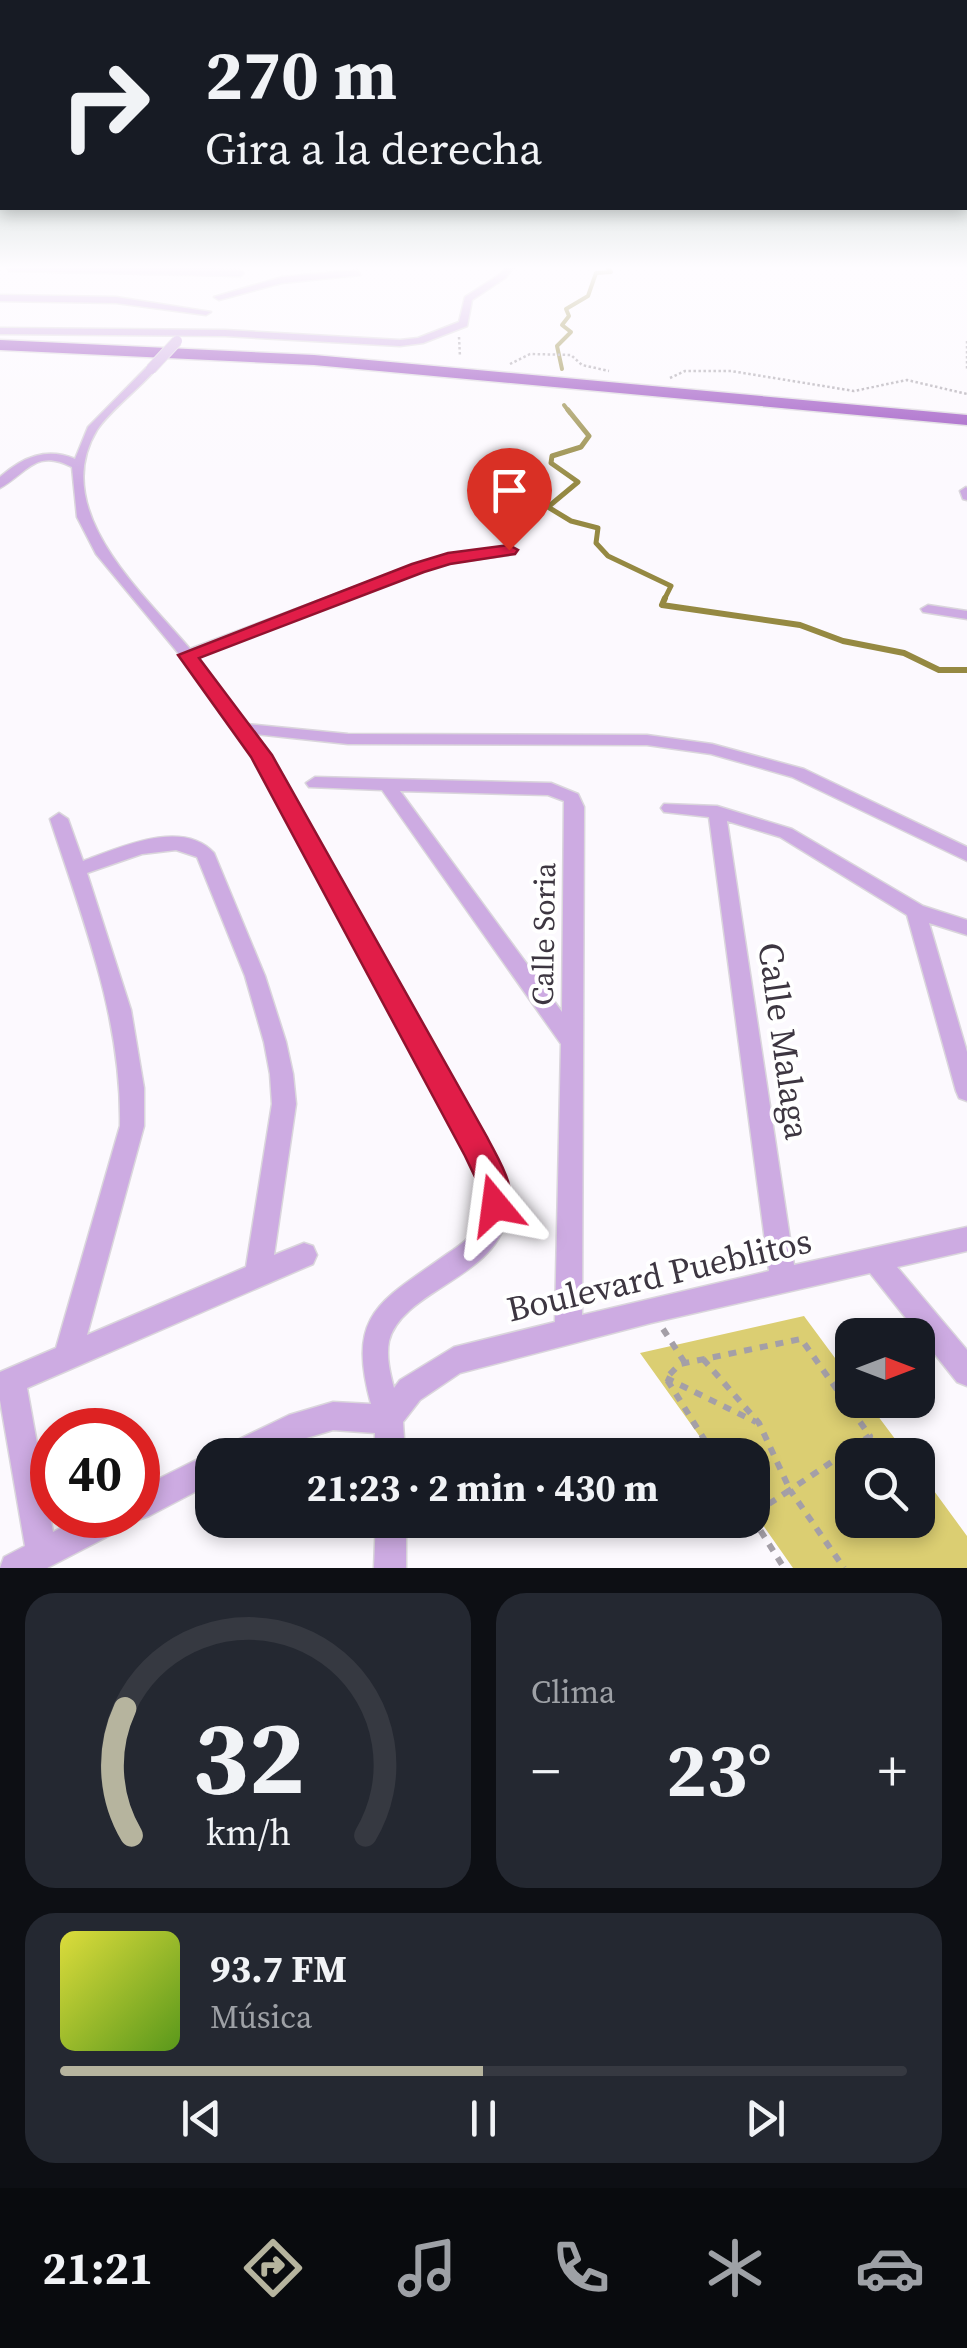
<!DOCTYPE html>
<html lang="es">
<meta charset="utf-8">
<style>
:root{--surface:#171b24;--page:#242831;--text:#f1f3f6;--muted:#9ea1a6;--line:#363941;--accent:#b6b49e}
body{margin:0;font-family:"Source Serif 4",serif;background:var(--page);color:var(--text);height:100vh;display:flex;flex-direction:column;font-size:38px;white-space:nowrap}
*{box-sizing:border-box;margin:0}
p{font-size:32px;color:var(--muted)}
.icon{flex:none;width:55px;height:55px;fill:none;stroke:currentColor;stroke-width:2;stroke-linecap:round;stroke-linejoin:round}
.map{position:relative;height:1568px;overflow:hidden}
.panel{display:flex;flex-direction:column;gap:25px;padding:25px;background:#0d0f14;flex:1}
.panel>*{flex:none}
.banner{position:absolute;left:0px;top:0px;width:968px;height:210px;box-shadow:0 5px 15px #0003;background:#171b24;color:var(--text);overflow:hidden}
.needle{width:65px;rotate:90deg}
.controls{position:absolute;left:835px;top:1318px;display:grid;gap:20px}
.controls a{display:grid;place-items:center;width:100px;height:100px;border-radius:20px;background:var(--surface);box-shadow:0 5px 15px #0003;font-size:50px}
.speed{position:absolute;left:30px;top:1408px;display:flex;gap:20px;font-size:50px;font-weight:700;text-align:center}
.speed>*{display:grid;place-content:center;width:130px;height:130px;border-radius:50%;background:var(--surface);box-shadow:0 5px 15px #0003;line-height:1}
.speed .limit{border:15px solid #d22;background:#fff;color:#111}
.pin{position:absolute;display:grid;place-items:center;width:85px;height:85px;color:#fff;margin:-102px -42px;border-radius:50% 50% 50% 0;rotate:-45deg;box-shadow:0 0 10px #0007}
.pin .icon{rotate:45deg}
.me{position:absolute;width:110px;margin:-55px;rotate:344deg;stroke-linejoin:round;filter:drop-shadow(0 0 8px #0008)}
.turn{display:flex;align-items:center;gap:35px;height:210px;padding:0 40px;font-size:45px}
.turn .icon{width:130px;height:130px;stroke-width:2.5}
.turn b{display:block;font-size:70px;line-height:85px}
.big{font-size:75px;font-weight:700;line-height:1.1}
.panel .tile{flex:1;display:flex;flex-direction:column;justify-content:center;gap:15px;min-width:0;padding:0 35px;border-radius:30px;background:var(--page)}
.panel .dial{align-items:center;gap:0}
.dial svg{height:260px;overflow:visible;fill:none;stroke:var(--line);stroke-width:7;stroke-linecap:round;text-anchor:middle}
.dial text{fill:var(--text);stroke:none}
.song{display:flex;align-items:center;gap:30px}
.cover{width:120px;height:120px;border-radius:15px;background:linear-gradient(135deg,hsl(60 70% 55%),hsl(90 70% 35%))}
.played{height:10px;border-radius:5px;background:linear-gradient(90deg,var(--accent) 50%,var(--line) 50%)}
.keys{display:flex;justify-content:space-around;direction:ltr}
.heat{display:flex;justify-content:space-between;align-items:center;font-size:55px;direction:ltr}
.panel .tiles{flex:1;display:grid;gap:25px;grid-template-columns:1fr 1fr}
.tile:last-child{grid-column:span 2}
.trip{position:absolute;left:195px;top:1438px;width:575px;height:100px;border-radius:30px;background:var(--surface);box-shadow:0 5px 15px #0003;font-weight:700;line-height:100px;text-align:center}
.menu{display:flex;height:160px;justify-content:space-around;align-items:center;background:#090b0e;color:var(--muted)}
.menu .icon{width:70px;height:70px}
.menu .current{color:var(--accent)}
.menu b{font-size:45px;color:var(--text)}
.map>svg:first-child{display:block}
.green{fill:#dbce72}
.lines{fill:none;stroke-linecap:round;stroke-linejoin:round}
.stream-far2{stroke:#958942;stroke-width:4}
.stream-far1{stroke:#958942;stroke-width:5}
.stream{stroke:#958942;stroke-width:6}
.minor-casing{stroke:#dad6dc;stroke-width:3}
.highway-casing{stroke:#dad6dc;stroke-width:3}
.path-far1{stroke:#a49fa7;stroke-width:2.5;stroke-dasharray:2.5 2.5;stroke-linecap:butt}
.path{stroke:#a49fa7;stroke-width:6;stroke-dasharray:8 8;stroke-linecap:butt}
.minor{fill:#cdabe2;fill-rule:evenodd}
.highway{fill:#9547be;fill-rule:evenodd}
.minor-bridge-casing{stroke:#dad6dc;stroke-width:12;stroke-linecap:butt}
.minor-bridge{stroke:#cdabe2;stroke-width:10}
.route{fill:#e11d48;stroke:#92132f;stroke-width:2.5}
.labels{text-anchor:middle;stroke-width:8;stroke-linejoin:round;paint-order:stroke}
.street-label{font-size:30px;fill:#3d3641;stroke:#fff}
.near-street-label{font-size:35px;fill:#3d3641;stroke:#fff}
</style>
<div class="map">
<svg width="967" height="1568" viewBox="0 0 967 1568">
<rect width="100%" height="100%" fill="#fcf9fe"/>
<path class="green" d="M 804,1316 L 852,1381 L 852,1400 L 866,1400 L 907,1455 L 852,1455 L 852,1520 L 918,1520 L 918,1469 L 967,1536 L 967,1568 L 793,1568 L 753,1511 L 752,1455 L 713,1455 L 640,1353 Z"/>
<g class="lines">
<g class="stream-far2">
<path d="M 562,369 L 557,346 L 571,332 L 562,325 L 569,316 L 566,309 L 588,296 L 596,273 L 611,272 L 607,267"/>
<path d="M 564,405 L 570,413"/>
</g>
<path class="stream-far1" d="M 568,410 L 589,436 L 581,447 L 552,456 L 551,463 L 578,482 L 548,507 L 571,521 L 598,528 L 596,543 L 608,556 L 671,586 L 664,600"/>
<path class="stream" d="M 665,598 L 662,605 L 800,625 L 843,641 L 904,653 L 939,670 L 967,670"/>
<g class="minor-casing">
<g id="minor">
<path d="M 6,267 L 240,270 L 244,273 L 240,276 L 9,271 Z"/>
<path d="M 506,267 L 514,267 L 505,278 L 472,300 L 467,326 L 423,343 L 400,346 L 225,336 L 0,334 L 0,328 L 225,330 L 400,340 L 418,338 L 459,322 L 465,297 L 499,275 Z"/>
<path d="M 357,270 L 360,275 L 282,283 L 219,300 L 214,297 L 282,277 Z"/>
<path d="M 0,295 L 116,297 L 211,312 L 206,315 L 116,303 L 0,301 Z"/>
<path d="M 147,367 L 156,369 C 140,388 109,411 97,430 C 48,510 143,593 190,649 L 413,565 L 448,555 L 509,547 L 516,551 L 509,555 L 450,563 L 423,571 L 197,657 L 247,724 L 348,734 L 647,735 L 712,744 L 804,769 L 967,847 L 967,861 L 792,777 L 711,754 L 647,745 L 348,744 L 255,734 L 269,755 L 505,1181 C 506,1194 509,1207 506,1220 C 493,1278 402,1291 389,1341 C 386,1357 390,1373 394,1388 L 400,1380 L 454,1347 L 555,1322 L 561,1044 L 382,790 L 309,787 L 306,783 L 315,777 L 551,783 L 578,794 L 584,807 L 582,1315 L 769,1271 L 709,817 L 664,812 L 661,808 L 664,804 L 717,806 L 792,829 L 923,906 L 967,920 L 967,935 L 929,923 L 967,1052 L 967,1101 L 959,1098 L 956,1091 L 907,915 L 780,837 L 727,821 L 794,1265 L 967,1227 L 967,1251 L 897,1267 L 967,1350 L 967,1386 L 957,1382 L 870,1273 L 651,1323 L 460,1373 L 420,1400 L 403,1422 L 405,1455 L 375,1455 L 375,1433 L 333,1430 L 293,1442 L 268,1455 L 222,1455 L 227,1445 L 289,1415 L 333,1402 L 371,1404 C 346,1313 380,1302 447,1254 C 459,1246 475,1235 480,1221 C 485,1210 482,1194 481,1182 L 253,756 L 194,672 L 96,554 L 77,517 L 72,467 C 36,448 27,473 0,488 L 0,477 C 23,457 46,447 75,459 L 88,427 ZM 400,791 L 548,795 L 564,801 L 562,1012 Z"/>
<path d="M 966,487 L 967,488 L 967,500 L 963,499 L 960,491 Z"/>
<path d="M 928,605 L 967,611 L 967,619 L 923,612 L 921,609 Z"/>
<path d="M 59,813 L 68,819 L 83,861 C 119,848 182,818 214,853 L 265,976 L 286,1042 L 293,1074 L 296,1104 L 274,1255 L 304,1243 L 313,1246 L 317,1255 L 313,1264 L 27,1388 L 53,1532 L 86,1515 L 138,1515 L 138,1489 L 212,1452 L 219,1455 L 212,1455 L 212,1483 L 149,1516 L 138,1520 L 131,1517 L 128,1526 L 47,1568 L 0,1568 L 4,1557 L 25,1546 L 0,1400 L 0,1372 L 56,1348 L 120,1126 C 122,1018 83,920 50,819 ZM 176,850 L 197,857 L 245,976 L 264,1042 L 270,1074 L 272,1104 L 246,1267 L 87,1335 L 144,1126 L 144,1088 L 131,1010 L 87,873 L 142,854 Z"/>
<path d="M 376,1520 L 406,1520 L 406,1568 L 374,1568 Z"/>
</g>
</g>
<g class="highway-casing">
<path id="highway" d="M 0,340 L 314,355 L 967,415 L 967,425 L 314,365 L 0,350 Z"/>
</g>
<g class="path-far1">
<path d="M 459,337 L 460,357"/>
<path d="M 967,341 L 967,369"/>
<path d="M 510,364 L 530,354 L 571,355 L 582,365 L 609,371"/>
<path d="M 670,378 L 685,371 L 731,371 L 854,391 L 907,380 L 967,394"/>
</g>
<g class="path">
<path d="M 663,1329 L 685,1363"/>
<path d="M 703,1359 L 759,1423 L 790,1490 L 752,1515"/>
<path d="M 666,1378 L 756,1422"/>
<path d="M 714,1455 L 666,1378 L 680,1364 L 801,1339 L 870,1436 L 790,1490 L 844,1568"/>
<path d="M 752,1517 L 784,1568"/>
</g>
<use href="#minor" class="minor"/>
<use href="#highway" class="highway"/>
<g class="minor-bridge-casing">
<path id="minor-bridge" d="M 151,369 L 177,341"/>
</g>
<use href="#minor-bridge" class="minor-bridge"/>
</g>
<linearGradient id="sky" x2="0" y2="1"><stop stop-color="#96b1a6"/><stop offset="0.55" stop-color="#fefcff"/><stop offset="1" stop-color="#fefcff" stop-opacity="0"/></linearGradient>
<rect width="967" height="486" fill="url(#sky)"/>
<path class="route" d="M 509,545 L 518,550 L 515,554 L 450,564 L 424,572 L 199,658 L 272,755 L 487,1137 C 499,1161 519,1189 507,1216 L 495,1220 L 484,1216 L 477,1181 L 465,1156 L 251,757 L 178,655 L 412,564 L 448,553 Z"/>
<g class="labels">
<g class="street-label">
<text transform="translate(544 934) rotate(-89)" y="10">Calle Soria</text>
</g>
<g class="near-street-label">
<text transform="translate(784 1041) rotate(82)" y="12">Calle Malaga</text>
<text transform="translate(659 1275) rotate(-13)" y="12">Boulevard Pueblitos</text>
</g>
</g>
</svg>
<div class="controls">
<a><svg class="needle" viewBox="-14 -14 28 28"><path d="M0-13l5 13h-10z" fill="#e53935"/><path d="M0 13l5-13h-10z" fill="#9ea1a6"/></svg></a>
<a><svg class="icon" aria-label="search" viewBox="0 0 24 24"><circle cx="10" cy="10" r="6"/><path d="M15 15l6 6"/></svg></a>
</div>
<div class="speed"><div class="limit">40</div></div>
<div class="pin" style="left:509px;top:550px;background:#d93025"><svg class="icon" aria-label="arrive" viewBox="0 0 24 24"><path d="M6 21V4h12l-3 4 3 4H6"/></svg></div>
<svg class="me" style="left:495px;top:1205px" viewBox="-20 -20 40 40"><path d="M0-17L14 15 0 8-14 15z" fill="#e11d48" stroke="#fff" stroke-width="4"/></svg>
<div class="trip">21:23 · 2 min · 430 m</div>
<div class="banner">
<div class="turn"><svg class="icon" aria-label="right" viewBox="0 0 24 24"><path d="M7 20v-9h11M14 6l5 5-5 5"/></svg><div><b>270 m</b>Gira a la derecha</div></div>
</div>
</div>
<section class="panel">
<div class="tiles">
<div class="tile dial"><svg viewBox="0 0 100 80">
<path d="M14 69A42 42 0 1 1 86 69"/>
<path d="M14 69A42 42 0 0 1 12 30" stroke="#b6b49e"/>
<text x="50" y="56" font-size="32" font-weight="700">32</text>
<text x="50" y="72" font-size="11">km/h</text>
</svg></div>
<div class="tile"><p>Clima</p>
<div class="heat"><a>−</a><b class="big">23°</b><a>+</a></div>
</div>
<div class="tile">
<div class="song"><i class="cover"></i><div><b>93.7 FM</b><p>Música</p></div></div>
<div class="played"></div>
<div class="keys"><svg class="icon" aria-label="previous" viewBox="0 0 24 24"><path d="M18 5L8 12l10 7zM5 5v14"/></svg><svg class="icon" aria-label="pause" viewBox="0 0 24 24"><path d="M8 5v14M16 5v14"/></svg><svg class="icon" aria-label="next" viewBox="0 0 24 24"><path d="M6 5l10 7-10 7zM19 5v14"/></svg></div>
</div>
</div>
</section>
<nav class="menu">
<b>21:21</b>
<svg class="icon current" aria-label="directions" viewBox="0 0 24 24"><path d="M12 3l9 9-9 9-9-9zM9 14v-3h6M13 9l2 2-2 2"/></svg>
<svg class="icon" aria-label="music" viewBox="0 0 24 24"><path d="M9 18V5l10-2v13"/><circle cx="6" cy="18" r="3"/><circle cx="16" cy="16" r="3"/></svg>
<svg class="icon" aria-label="phone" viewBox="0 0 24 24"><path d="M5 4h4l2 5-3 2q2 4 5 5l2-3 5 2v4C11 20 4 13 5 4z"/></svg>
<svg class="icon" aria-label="climate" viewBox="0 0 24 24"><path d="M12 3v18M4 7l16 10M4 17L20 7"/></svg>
<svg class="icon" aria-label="car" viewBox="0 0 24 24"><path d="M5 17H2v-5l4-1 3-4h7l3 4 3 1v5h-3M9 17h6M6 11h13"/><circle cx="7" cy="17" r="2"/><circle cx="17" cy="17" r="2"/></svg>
</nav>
